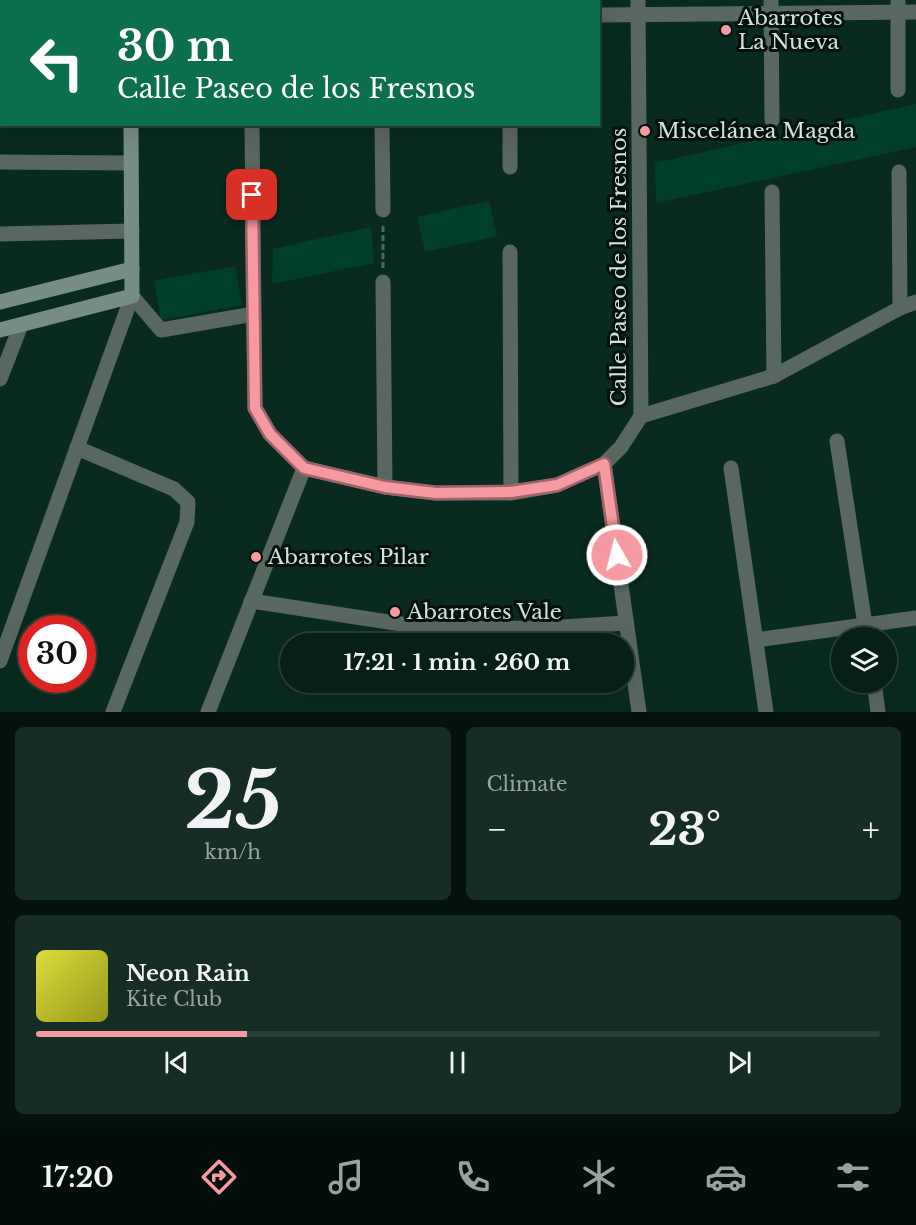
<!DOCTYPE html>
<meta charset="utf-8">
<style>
:root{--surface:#072017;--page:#152d24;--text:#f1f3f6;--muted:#98a3a1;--line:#283e36;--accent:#f49aa0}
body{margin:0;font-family:"Libre Baskerville",serif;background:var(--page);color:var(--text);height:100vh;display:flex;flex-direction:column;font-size:22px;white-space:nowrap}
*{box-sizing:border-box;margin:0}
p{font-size:20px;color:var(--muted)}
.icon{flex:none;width:33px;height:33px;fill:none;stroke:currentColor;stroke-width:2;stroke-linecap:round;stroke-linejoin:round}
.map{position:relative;height:712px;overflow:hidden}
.side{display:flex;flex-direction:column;gap:15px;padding:15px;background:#04120d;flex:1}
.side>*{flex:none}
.guide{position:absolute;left:0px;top:0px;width:600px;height:126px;box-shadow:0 6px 24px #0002,0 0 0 2px var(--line);background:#0b6e4f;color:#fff;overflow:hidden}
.fabs{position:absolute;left:831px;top:627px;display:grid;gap:12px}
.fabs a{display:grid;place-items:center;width:66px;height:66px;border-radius:50%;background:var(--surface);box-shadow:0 6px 24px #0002,0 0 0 2px var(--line);font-size:30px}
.speed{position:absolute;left:18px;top:615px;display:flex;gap:12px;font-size:30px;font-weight:700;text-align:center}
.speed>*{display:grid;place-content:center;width:78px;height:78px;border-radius:50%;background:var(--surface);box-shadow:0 6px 24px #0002,0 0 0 2px var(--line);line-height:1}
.speed .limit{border:9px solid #d22;background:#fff;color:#111}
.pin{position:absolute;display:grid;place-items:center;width:51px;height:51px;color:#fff;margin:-26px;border-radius:12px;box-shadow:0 3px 9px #0006}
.me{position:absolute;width:66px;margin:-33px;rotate:352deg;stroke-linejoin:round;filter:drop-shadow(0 0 4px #0008)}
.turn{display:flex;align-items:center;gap:21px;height:126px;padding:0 18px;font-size:27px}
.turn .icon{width:78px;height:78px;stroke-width:2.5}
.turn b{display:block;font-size:42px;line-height:51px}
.big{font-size:45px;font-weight:700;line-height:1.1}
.side .widget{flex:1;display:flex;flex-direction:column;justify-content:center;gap:9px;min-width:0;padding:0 21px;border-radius:9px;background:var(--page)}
.side .dial{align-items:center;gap:0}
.dial b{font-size:78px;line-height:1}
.song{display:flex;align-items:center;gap:18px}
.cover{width:72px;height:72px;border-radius:9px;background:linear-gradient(135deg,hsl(60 70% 55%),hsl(60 70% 35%))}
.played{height:6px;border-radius:3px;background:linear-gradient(90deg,var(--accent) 25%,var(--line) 25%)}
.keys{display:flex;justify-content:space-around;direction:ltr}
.heat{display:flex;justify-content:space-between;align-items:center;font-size:33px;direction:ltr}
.side .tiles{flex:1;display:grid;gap:15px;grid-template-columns:1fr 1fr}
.widget:last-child{grid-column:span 2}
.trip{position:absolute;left:280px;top:633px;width:354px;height:60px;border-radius:30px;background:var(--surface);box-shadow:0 6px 24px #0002,0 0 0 2px var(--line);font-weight:700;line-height:60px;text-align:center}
.menu{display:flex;height:96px;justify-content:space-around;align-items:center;background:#030d09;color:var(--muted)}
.menu .icon{width:42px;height:42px}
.menu .current{color:var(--accent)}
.menu b{font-size:27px;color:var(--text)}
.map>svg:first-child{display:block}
.green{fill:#013f2c}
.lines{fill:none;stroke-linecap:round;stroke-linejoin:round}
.path{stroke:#4c695e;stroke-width:3;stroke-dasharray:6 3;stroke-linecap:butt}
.street{stroke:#596761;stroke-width:15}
.secondary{stroke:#768d83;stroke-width:15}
.route-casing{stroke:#9f6468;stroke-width:15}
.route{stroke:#f49aa0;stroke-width:10}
.poi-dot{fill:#f49aa0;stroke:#04110b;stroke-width:2}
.labels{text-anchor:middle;stroke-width:6;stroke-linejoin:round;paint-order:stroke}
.poi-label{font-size:21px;fill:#d0e3da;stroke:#04110b;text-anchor:start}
.street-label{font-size:21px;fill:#d0e3da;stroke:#04110b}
</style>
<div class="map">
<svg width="916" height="712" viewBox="0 0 916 712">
<rect width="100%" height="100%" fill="#092b1f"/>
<g class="green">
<path d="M 916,104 L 916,147 L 656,203 L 655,163 Z"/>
<path d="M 489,201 L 497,236 L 425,252 L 417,217 Z"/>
<path d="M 371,227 L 374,263 L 272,284 L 273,249 Z"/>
<path d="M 235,266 L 242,305 L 161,320 L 154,281 Z"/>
</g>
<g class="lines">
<path class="path" d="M 383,226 L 383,268"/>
<g class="street">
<path d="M 250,0 L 250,2"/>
<path d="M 381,0 L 381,2"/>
<path d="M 509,0 L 509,2"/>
<path d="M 771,0 L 772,120"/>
<path d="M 898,0 L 898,90"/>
<path d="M 598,15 L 916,12"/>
<path d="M 0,20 L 2,20"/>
<path d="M 252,124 L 255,408 L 270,434 L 304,468 L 385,487 L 436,493 L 511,493 L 557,485 L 604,464 L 621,447 L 641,416 L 638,0"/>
<path d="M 382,124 L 383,210"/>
<path d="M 510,124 L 510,167"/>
<path d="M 0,162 L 131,163"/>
<path d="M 899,172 L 900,308"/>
<path d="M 772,192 L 774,376"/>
<path d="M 0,234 L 132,231"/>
<path d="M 510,252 L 511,493"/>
<path d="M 383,282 L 385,487"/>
<path d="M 132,296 L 161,330 L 254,314"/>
<path d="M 0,379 L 21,325"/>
<path d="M 641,416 L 774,376 L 900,308 L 916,302"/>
<path d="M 837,441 L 867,638"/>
<path d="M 77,448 L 174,489 L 188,502 L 187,522 L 113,712"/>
<path d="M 604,464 L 639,712"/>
<path d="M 731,468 L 766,712"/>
<path d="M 251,601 L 434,629 L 546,628 L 626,623"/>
<path d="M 756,640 L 916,618"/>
<path d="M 0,661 L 132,296"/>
<path d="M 874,682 L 878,712"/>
<path d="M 208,712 L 304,468"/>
</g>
<g class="secondary">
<path d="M 130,0 L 130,2"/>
<path d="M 0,302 L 132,269"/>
<path d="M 0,330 L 132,296 L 131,124"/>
</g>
</g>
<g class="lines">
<g class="route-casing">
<path id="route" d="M 252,195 L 255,408 L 270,434 L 304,468 L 385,487 L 436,493 L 511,492 L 557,485 L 604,464 L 617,555"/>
</g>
<use href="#route" class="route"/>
</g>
<g class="poi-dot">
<circle cx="726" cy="30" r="6"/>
<circle cx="645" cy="131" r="6"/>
<circle cx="256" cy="557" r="6"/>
<circle cx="395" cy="612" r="6"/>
</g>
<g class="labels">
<g class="poi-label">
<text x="738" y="25">Abarrotes<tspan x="738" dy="24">La Nueva</tspan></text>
<text x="657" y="138">Miscelánea Magda</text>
<text x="268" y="564">Abarrotes Pilar</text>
<text x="407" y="619">Abarrotes Vale</text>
</g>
<g class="street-label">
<text transform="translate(619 267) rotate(-90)" y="7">Calle Paseo de los Fresnos</text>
</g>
</g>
</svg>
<div class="fabs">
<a><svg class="icon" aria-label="layers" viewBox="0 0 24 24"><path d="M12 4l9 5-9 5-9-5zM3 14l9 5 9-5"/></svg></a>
</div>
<div class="speed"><div class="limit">30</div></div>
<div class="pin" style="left:252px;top:195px;background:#d93025"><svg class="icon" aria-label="arrive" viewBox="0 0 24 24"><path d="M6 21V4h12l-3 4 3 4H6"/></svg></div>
<svg class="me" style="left:617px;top:555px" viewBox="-20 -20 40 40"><circle r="17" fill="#f49aa0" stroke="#fff" stroke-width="3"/><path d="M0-11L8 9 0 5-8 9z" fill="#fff"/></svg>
<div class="trip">17:21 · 1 min · 260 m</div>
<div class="guide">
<div class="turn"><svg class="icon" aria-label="left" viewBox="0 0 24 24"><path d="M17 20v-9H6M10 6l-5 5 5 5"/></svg><div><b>30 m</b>Calle Paseo de los Fresnos</div></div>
</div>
</div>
<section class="side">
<div class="tiles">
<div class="widget dial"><b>25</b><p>km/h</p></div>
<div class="widget"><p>Climate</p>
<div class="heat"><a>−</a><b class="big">23°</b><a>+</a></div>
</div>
<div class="widget">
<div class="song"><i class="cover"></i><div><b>Neon Rain</b><p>Kite Club</p></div></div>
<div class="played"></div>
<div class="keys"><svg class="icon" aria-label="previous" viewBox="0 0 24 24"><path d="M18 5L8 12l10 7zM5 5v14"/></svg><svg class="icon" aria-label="pause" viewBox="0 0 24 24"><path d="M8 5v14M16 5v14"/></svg><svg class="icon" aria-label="next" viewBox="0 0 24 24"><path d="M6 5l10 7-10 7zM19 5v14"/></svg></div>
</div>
</div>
</section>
<nav class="menu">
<b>17:20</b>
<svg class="icon current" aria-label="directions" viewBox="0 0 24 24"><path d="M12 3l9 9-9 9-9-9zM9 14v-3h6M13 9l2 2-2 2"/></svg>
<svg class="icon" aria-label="music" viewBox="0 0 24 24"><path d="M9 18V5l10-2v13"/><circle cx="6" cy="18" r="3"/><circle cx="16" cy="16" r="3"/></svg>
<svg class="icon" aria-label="phone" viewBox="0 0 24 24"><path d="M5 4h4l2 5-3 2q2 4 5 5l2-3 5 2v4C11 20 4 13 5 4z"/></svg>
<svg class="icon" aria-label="climate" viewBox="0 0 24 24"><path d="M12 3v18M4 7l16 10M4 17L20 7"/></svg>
<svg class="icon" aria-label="car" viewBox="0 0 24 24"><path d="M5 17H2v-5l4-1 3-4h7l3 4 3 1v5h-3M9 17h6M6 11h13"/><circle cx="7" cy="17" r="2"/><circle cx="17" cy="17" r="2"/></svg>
<svg class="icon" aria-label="filters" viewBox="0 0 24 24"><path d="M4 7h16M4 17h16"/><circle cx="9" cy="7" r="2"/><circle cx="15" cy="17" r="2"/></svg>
</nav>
